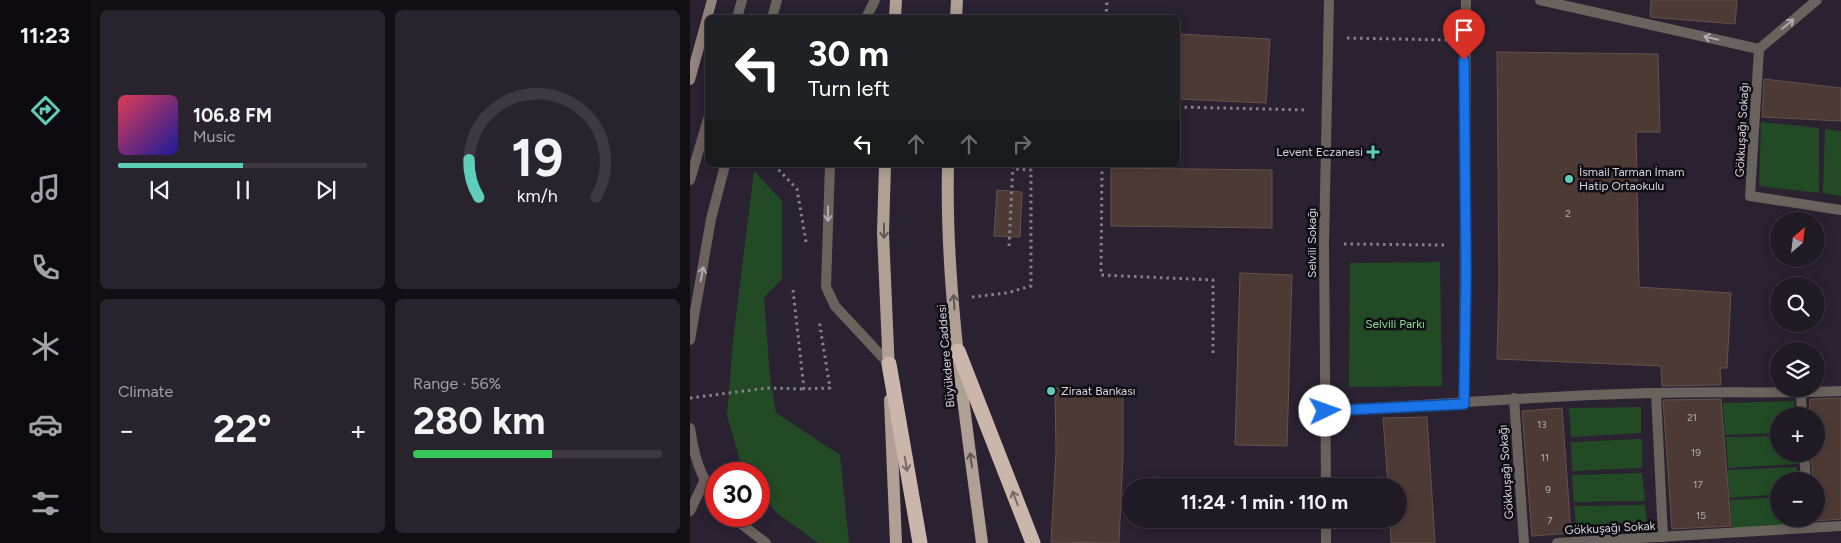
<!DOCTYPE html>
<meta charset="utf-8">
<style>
:root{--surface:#201a25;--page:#28232d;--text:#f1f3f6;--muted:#a2a1a7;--line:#3d3842;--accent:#5eceb8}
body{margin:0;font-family:Figtree,sans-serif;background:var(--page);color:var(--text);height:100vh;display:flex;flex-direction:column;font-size:19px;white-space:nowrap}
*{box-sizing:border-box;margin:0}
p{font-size:16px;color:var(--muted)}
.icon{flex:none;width:28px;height:28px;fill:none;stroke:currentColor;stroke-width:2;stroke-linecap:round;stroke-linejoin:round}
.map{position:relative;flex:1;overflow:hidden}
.sheet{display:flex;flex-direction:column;gap:10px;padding:10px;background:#120e14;width:600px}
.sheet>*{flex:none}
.guide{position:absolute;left:15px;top:15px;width:475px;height:152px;border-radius:8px;box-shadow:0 2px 12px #0003,0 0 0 1px var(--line);background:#202124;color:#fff;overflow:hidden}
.needle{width:32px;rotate:28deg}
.tools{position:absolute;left:1080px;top:212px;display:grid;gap:10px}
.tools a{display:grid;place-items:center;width:55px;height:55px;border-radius:50%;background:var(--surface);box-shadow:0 2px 12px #0003,0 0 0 1px var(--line);font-size:25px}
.speed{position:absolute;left:15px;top:462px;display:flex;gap:10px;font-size:25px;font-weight:700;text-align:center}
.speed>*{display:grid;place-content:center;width:65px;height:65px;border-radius:50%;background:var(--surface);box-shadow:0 2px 12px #0003,0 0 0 1px var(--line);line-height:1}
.speed .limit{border:8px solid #d22;background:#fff;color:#111}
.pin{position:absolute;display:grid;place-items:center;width:42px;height:42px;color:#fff;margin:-51px -21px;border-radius:50% 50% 50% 0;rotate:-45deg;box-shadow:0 0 5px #0007}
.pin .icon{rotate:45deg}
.me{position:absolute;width:55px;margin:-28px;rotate:87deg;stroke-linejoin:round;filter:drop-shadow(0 0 4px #0008)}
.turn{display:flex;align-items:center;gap:18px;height:105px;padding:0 20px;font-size:22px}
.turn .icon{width:65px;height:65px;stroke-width:2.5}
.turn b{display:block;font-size:35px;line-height:42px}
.lanes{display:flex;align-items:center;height:48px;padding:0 20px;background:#0003;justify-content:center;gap:25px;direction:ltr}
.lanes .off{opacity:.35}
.big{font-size:38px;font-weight:700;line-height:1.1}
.sheet .widget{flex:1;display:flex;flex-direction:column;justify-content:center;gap:8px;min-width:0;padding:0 18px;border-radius:8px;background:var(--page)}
.sheet .dial{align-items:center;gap:0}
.dial svg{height:130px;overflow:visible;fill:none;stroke:var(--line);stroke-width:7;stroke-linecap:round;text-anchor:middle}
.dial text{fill:var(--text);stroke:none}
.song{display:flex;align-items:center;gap:15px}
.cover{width:60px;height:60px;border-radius:8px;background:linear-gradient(135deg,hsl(350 70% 55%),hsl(240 70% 35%))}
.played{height:5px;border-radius:2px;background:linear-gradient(90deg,var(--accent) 50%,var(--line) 50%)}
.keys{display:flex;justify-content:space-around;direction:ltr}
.heat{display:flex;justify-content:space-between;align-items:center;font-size:28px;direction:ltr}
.charge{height:8px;border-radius:4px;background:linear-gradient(90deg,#34c759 56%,var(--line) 0)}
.sheet .tiles{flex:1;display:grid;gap:10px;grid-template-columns:repeat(2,1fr)}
.trip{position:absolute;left:432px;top:478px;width:285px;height:50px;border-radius:25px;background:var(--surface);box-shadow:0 2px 12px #0003,0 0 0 1px var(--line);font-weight:700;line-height:50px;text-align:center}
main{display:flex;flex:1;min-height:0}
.tab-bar{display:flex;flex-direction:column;width:90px;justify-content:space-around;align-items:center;background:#0d0a0f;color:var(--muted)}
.tab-bar .icon{width:35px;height:35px}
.tab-bar .on{color:var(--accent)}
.tab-bar b{font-size:22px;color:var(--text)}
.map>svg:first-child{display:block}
.green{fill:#224b25}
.building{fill:#4d3a35;stroke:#65514c}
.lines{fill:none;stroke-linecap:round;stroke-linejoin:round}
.path{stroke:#86808c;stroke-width:3;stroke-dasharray:2.5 4;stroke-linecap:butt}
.service{stroke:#6a625d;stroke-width:10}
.pedestrian{stroke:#6a625d;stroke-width:10}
.minor{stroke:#6a625d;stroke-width:10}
.tertiary{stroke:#6a625d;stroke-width:10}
.secondary{stroke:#91847c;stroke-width:10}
.primary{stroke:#af9f94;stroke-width:12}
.motorway{stroke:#cab6aa;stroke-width:15}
.oneway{stroke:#b1abb0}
.oneway2{stroke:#605654}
.oneway3{stroke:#776a66}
.route-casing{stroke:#114b97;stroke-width:12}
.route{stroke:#1a73e8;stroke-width:9}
.poi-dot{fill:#5eceb8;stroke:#110d14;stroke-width:2}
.labels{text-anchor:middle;stroke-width:5;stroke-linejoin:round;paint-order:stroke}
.number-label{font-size:10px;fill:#b4adb2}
.street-label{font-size:12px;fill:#d7d3dc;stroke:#110d14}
.poi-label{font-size:12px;fill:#d7d3dc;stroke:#110d14;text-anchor:start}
.park-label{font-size:12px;fill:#89dd8c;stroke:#110d14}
</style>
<main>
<nav class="tab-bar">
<b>11:23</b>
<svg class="icon on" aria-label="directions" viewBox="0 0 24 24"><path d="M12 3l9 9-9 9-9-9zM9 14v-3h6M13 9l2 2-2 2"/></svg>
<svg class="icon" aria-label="music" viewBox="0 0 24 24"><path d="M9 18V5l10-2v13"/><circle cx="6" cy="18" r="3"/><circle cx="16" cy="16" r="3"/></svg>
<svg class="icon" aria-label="phone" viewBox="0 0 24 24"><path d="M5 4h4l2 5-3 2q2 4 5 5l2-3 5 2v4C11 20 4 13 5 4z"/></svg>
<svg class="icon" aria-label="climate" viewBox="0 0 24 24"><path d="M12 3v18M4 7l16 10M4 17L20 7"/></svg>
<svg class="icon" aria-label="car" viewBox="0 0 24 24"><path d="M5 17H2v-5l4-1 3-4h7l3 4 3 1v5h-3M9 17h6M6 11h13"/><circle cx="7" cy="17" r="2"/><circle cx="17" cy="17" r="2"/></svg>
<svg class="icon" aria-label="filters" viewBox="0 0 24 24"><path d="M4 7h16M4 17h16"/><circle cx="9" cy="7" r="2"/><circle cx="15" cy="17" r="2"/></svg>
</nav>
<section class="sheet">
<div class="tiles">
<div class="widget">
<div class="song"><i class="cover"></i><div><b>106.8 FM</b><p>Music</p></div></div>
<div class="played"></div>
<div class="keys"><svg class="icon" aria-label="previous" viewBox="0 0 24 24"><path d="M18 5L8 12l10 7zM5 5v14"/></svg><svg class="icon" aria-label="pause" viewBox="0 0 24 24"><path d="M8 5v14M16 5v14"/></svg><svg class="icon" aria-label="next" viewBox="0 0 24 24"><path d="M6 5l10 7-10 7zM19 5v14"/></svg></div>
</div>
<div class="widget dial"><svg viewBox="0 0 100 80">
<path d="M14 69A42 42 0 1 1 86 69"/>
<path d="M14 69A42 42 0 0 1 8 46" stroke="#5eceb8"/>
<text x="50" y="56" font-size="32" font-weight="700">19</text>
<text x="50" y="72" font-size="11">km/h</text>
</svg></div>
<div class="widget"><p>Climate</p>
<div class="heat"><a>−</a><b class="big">22°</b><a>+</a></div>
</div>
<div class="widget"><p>Range · 56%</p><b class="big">280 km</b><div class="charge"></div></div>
</div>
</section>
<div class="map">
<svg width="1151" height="543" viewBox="0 0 1151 543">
<rect width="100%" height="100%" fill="#2a2231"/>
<g class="green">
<path d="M 1071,122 L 1129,128 L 1129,193 L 1069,186 Z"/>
<path d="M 1135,129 L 1151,131 L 1151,196 L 1133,193 Z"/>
<path d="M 64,171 L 92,201 L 92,279 L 74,297 L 80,377 L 86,413 L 150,455 L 159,543 L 128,543 L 87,513 L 69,491 L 69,474 L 56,474 L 53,471 L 37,415 L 43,341 Z"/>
<path d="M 750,262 L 752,386 L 659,387 L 660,263 Z"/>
<path d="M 1104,401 L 1104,416 L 1089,416 L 1089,433 L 1035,435 L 1033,403 Z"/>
<path d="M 951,407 L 951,433 L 881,437 L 879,408 Z"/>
<path d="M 1089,436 L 1089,454 L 1107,454 L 1108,464 L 1038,468 L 1036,437 Z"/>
<path d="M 952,439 L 952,468 L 882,471 L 881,442 Z"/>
<path d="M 1107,467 L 1109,481 L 1089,481 L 1089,494 L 1040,498 L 1037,470 Z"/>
<path d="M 952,473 L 955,501 L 884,502 L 882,475 Z"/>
<path d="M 1089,497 L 1089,519 L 1112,519 L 1112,525 L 1042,529 L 1040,500 Z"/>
<path d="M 955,505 L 958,531 L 887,534 L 884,506 Z"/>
</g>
<g class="building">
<path d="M 961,0 L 1047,0 L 1045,24 L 960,17 Z"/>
<path d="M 488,34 L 580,39 L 576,103 L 488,99 Z"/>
<path d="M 807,52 L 968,54 L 970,132 L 946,132 L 949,287 L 1041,293 L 1037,368 L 1030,368 L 1031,385 L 972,386 L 971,366 L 807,359 L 809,284 Z"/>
<path d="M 1074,79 L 1151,88 L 1151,121 L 1072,117 Z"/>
<path d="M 421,168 L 582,170 L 582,228 L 421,226 Z"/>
<path d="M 307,190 L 332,192 L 330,237 L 304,236 Z"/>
<path d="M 550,273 L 602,275 L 597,446 L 545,445 Z"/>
<path d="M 365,388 L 433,388 L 433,454 L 429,543 L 361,542 L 366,452 Z"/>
<path d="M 1151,398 L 1151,519 L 1125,521 L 1126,481 L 1123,481 L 1121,454 L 1126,454 L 1126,416 L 1119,416 L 1120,399 Z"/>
<path d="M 1031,399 L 1041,526 L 982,529 L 973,400 Z"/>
<path d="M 872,408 L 881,533 L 842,536 L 832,411 Z"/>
<path d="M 737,417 L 745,543 L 701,543 L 700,519 L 709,519 L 709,486 L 698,486 L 693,418 Z"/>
</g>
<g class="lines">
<g class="path">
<path d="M 416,18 L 417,0"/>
<path d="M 657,38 L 756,40"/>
<path d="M 488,107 L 617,110"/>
<path d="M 84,165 L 107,189 L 116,242"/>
<path d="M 412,165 L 411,275 L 523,280 L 523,357"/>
<path d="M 654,244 L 755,245"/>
<path d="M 319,246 L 323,165"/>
<path d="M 103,290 L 114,389 L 140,388 L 129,320"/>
<path d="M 282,297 L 317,293 L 341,286 L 341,170 L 323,169"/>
<path d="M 0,398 L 77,388 L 114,389"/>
</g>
<g class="service">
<path d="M 176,18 L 185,0"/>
<path d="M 140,165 L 136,287 L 145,306 L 199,364"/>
</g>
<path class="pedestrian" d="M 867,543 L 1151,526"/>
<g class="minor">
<path d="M 850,0 L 1069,49"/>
<path d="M 1127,0 L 1069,49 L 1060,196 L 1151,210"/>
<path d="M 966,393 L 973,537"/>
<path d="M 1111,393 L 1112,416"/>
<path d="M 824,398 L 834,543"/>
<path d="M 774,404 L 776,0"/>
<path d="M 635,411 C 745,405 855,395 965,393 C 1027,391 1089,394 1151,391"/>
<path d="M 1114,454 L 1116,481"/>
<path d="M 636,486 L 634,244 L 639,0"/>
<path d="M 636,519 L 636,543"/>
<path d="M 1118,519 L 1118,528"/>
</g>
<g class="tertiary">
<path d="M 47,18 L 52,0"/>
<path d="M 82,18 L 87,0"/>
<path d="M 0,180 L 18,119"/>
<path d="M 0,340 L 21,219 L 35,165"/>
<path d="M 0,428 C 4,455 9,475 26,497"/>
<path d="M 0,511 L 14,482"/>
<path d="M 41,516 L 76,543"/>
</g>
<path class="secondary" d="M 0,80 L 22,0"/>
<g class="primary">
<path d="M 205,18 L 206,0"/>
<path d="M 266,18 L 267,0"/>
<path d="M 195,165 L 193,233 L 199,372"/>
<path d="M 258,165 C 255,290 276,420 292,543"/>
<path d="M 200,400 L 206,543"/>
</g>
<g class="motorway">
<path d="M 268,351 L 343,543"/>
<path d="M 199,364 L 230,543"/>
</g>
</g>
<defs><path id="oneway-shaft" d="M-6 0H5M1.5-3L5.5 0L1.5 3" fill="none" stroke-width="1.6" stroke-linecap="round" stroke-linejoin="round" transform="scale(1.25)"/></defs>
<g class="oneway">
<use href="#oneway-shaft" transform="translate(1098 24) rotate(-40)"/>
<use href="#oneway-shaft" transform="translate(1021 38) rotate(-167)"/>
<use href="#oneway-shaft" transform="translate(138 214) rotate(91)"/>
<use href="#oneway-shaft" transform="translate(12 274) rotate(-79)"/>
</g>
<g class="oneway2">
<use href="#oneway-shaft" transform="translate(194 231) rotate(90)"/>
<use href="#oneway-shaft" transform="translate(264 302) rotate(-94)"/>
<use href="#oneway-shaft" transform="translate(281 460) rotate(-98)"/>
</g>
<g class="oneway3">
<use href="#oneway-shaft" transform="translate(216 464) rotate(80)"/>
<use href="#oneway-shaft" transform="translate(325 498) rotate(-111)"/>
</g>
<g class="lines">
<g class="route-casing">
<path id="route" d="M 635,411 L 774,404 L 776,274 L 774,60"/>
</g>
<use href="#route" class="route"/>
</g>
<g class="poi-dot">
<path d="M680.5 144.5h5v5h5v5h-5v5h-5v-5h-5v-5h5z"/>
<circle cx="879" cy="179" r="5"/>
<circle cx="361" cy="391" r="5"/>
</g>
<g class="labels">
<g class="number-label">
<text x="878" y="217">2</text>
<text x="1002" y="421">21</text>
<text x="852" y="428">13</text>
<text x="1006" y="456">19</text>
<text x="855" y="461">11</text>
<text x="1008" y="488">17</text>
<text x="858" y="493">9</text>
<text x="1011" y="519">15</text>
<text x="860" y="524">7</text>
</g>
<g class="street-label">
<text transform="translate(1052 130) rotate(-87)" y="4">Gökkuşağı Sokağı</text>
<text transform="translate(622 243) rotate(-90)" y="4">Selvili Sokağı</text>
<text transform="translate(256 356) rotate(-95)" y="4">Büyükdere Caddesi</text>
<text transform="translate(816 472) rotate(-94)" y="4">Gökkuşağı Sokağı</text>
<text transform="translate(920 528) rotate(-3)" y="4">Gökkuşağı Sokak</text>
</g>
<g class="poi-label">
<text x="673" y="156" text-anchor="end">Levent Eczanesi</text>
<text x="889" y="176">İsmail Tarman İmam<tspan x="889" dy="14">Hatip Ortaokulu</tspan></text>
<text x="371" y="395">Ziraat Bankası</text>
</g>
<g class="park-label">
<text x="705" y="328">Selvili Parkı</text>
</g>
</g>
</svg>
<div class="tools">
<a><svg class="needle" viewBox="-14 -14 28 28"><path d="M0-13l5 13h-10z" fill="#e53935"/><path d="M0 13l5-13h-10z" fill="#a2a1a7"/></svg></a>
<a><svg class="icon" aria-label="search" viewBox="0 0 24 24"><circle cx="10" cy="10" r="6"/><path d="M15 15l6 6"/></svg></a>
<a><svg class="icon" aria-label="layers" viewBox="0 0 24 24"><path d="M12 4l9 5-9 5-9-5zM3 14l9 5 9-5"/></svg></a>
<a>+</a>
<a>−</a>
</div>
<div class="speed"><div class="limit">30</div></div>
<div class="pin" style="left:774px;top:60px;background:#d93025"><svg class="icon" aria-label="arrive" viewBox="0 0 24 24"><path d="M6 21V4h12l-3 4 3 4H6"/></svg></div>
<svg class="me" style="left:635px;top:411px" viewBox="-20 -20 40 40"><circle r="19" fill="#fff"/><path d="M0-13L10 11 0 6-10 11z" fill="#1a73e8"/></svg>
<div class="trip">11:24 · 1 min · 110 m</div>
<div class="guide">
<div class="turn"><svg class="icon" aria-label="left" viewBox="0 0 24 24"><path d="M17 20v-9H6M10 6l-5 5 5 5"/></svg><div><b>30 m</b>Turn left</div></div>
<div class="lanes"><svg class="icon" aria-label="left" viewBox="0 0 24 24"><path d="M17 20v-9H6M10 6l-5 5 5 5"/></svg><svg class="icon off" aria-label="ahead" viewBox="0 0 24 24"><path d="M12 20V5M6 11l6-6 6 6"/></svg><svg class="icon off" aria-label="ahead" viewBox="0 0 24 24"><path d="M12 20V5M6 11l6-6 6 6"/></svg><svg class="icon off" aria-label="right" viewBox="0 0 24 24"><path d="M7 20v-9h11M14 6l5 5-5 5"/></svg></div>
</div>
</div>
</main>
